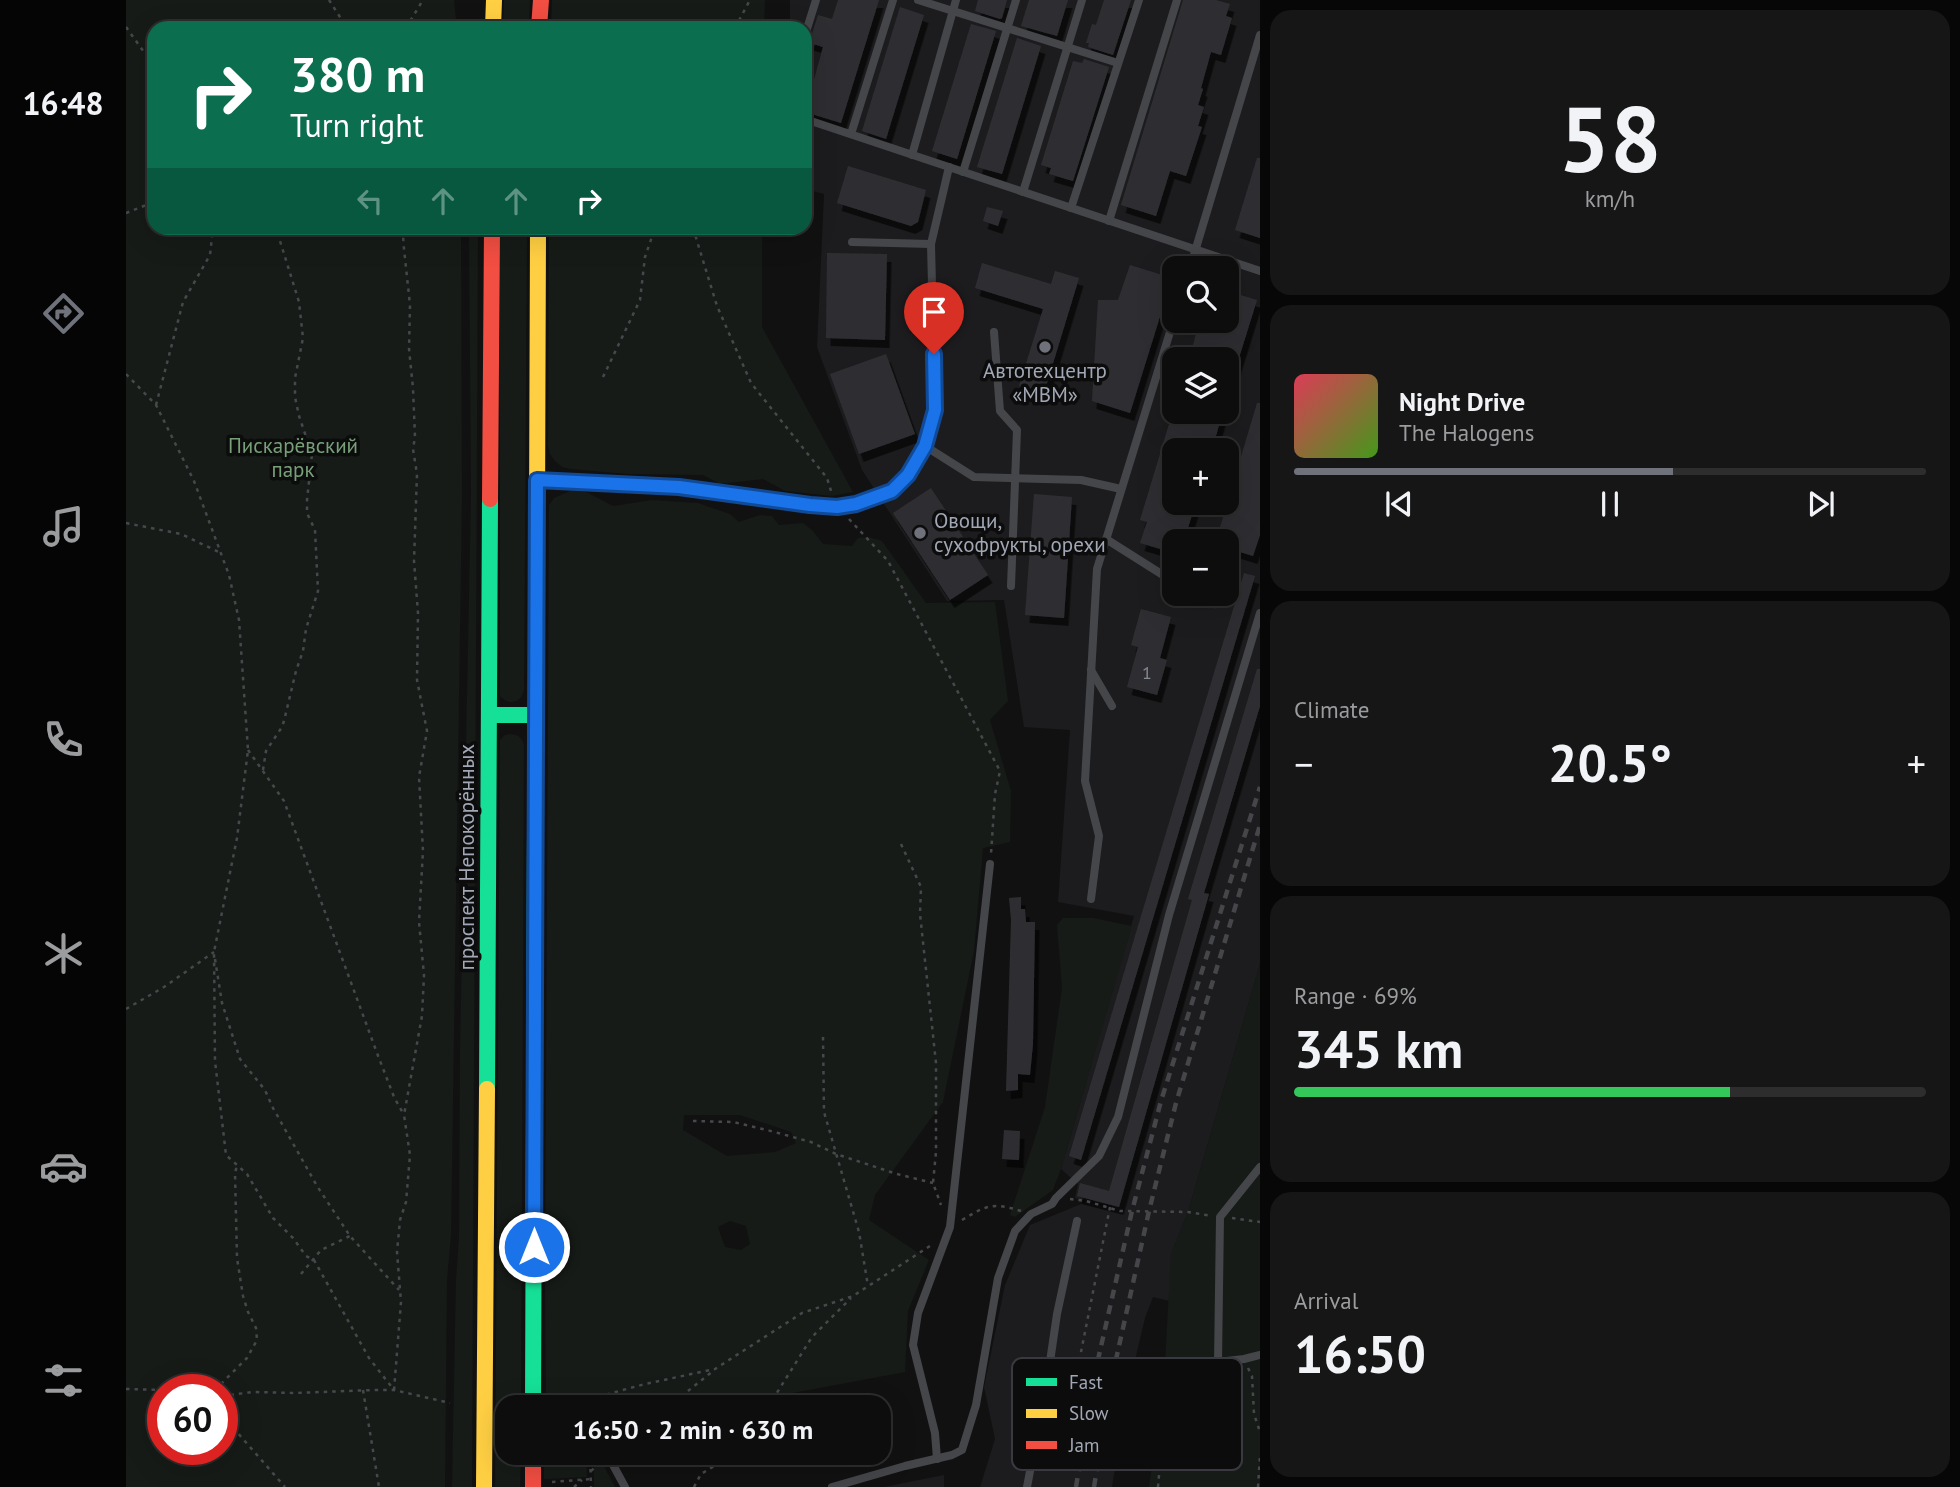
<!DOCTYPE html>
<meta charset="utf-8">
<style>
:root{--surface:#0d0d0e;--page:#161617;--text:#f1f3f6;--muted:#9a9c9e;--line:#2d2d2e;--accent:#6f727b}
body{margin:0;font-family:"PT Sans",sans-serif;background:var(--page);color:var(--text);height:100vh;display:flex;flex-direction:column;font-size:26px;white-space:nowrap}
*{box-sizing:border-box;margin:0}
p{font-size:23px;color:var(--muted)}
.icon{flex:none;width:38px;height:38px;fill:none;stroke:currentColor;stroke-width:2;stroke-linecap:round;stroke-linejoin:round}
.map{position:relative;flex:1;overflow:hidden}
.drawer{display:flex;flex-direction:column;gap:10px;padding:10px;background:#070708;width:700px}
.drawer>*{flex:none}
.guide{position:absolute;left:21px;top:21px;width:665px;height:214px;border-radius:21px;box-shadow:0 7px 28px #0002,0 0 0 2px var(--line);background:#0b6e4f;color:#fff;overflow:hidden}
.fabs{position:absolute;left:1036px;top:256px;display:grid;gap:14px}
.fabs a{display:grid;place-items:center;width:77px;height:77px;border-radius:14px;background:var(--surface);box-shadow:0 7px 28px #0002,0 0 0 2px var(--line);font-size:35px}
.speed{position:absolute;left:21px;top:1374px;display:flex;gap:14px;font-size:35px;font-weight:700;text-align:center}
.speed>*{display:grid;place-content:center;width:91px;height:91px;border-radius:50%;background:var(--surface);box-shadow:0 7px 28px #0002,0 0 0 2px var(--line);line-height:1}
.speed .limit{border:10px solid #d22;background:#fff;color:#111}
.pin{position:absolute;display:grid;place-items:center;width:60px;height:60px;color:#fff;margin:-72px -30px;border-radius:50% 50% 50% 0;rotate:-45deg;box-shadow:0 0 7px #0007}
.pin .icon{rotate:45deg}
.me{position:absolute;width:77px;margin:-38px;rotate:0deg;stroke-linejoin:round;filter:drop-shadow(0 0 5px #0008)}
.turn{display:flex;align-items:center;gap:24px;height:147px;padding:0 28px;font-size:32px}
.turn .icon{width:91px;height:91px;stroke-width:2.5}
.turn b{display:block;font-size:49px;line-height:60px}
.lanes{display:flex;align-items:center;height:66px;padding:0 28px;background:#0003;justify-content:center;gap:35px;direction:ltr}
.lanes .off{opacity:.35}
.big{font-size:52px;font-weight:600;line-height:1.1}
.drawer .tile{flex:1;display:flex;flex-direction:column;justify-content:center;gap:10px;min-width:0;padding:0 24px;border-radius:21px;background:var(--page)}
.drawer .dial{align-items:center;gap:0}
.dial b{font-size:91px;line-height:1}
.song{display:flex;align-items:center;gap:21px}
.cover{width:84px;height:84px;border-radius:10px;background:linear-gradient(135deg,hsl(350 70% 55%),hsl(100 70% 35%))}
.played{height:7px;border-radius:4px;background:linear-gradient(90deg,var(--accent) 60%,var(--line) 60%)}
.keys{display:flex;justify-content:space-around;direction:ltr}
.heat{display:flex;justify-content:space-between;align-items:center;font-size:38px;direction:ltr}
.charge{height:10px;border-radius:5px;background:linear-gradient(90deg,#34c759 69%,var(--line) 0)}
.trip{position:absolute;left:369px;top:1395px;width:396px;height:70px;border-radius:21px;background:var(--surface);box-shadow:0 7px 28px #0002,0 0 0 2px var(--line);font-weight:600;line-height:70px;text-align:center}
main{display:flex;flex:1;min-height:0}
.tabs{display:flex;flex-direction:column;width:126px;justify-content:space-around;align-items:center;background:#050506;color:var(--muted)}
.tabs .icon{width:49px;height:49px}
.tabs .active{color:var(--accent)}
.tabs b{font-size:32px;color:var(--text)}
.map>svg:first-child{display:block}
.built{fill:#1c1c1e;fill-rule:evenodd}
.green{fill:#161b17;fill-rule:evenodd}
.building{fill:#2e2f32;filter:url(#shadow)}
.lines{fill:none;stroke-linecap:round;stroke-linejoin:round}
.path{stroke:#47484c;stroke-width:2.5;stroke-dasharray:3.5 5;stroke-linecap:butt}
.lane{stroke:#45464a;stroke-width:8}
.street{stroke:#45464a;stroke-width:16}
.fast{stroke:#16e098;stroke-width:16}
.slow{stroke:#ffcf43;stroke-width:16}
.jam{stroke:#f24e42;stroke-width:16}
.rail{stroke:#45464a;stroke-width:4.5;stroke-dasharray:9 7;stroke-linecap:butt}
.route-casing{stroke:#114b97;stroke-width:18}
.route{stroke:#1a73e8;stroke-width:12}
.poi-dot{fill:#6f727b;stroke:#0c0c0d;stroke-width:2.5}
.labels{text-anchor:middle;stroke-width:7;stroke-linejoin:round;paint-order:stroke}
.number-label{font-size:18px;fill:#848994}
.poi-label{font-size:21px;fill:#a1a7b4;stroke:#0c0c0d}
.park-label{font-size:21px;fill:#77a079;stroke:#0c0c0d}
.street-label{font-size:21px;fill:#a1a7b4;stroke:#0c0c0d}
.key{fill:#0c0c0d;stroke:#393a3f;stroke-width:2}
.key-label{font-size:19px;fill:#a1a7b4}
</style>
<main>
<nav class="tabs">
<b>16:48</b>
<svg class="icon active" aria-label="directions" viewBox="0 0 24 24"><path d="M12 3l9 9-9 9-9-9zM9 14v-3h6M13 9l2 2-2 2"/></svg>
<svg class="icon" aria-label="music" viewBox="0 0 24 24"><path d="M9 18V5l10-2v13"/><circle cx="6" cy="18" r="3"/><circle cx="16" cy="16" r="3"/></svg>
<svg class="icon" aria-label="phone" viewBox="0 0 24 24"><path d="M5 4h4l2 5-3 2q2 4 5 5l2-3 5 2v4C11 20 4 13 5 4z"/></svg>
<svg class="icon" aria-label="climate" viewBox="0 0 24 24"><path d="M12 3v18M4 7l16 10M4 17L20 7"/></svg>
<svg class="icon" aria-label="car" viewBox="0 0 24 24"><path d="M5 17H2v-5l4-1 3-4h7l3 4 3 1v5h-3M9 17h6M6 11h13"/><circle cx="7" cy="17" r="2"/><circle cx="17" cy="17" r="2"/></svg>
<svg class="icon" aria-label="filters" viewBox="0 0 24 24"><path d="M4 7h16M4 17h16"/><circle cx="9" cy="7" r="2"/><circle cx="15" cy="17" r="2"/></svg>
</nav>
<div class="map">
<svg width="1134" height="1487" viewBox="0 0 1134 1487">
<defs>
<filter id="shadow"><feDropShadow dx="4.5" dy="8" stdDeviation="0" flood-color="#0009"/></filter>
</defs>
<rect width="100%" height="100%" fill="#111112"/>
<g class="built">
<path d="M 664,0 L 1134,0 L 1134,964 L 1062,1212 L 1046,1252 L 1044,1301 L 1027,1297 L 1019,1318 L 1001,1394 L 986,1487 L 854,1487 L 869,1439 L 858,1387 L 879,1285 L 904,1225 L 960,1202 L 986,1207 L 949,1198 L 952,1184 L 935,1169 L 1008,916 L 932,902 L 944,730 L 898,727 L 878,600 L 821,601 L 736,470 L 691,347 L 698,194 L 679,189 L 679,28 L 664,28 ZM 1048,268 L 1101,268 L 1101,320 L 1048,320 ZM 1048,359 L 1101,359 L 1101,411 L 1048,411 ZM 1048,450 L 1101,450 L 1101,502 L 1048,502 ZM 1048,541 L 1101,541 L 1101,593 L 1048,593 Z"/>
<path d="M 818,1475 L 818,1487 L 758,1487 Z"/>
</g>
<g class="green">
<path d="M 0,0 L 328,0 L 331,28 L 28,28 L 28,228 L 335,228 L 336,496 L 325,1236 L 321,1280 L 319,1487 L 0,1487 ZM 37,1390 L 96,1390 L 96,1449 L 37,1449 Z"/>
<path d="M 378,0 L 404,0 L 403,28 L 377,28 Z"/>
<path d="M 426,0 L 639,0 L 638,28 L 425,28 Z"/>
<path d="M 343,228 L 352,228 L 346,1487 L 326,1487 L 330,1280 L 333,1237 L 334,1049 L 345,496 Z"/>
<path d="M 374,228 L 401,228 L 398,690 C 395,703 383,706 374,696 Z"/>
<path d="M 423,228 L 636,228 L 636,327 L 727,492 L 706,496 L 659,491 L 637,479 L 594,484 L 577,475 L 501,474 L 445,469 L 436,467 L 429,461 L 424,454 L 422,445 Z"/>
<path d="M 444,491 L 460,492 L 487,506 L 526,500 L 572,503 L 604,514 L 613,522 L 634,515 L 646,516 L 653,525 L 677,523 L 686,530 L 697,544 L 726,546 L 732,538 L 743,537 L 756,541 L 800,603 L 869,602 L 882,701 L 864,720 L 885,791 L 884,842 L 857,848 L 848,951 L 817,1102 L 749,1195 L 743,1220 L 803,1260 L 782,1311 L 779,1372 L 624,1401 L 616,1407 L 431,1407 L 420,1405 L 419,1284 L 423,505 L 428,498 ZM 558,1115 L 614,1115 L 665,1132 L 670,1143 L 649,1152 L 601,1156 L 557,1130 ZM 604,1221 L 620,1226 L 624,1244 L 615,1250 L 599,1247 L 592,1227 Z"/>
<path d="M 385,734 C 393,735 396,738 398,745 L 395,1407 L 382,1407 L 382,1452 L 395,1453 L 394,1487 L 369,1487 L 374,740 L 379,735 Z"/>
<path d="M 937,918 L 967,918 L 1006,926 L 935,1169 L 927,1190 L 889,1217 L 884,1215 L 919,1107 L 936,988 L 931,925 Z"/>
<path d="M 1134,964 L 1134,1487 L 1023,1487 L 1038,1382 L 1045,1253 L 1062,1212 Z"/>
<path d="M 422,1453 L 460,1453 L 461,1477 L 418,1479 L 418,1461 Z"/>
<path d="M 468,1453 L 471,1453 L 489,1487 L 468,1487 Z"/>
</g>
<g class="building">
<path d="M 712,0 L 753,0 L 715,123 L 679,112 L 697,47 L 681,42 L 685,37 L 692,15 L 706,19 Z"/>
<path d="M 852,0 L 881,0 L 876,18 L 874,19 L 849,11 Z"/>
<path d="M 903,0 L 942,0 L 931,36 L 895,26 Z"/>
<path d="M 978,0 L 1005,0 L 987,55 L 962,47 L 963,43 L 960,43 L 966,24 L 970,25 Z"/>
<path d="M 1057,0 L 1090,0 L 1104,4 L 1100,16 L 1106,18 L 1095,55 L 1085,52 L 1075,88 L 1077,89 L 1072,105 L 1078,107 L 1072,126 L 1076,127 L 1060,176 L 1044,171 L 1030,216 L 995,205 Z"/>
<path d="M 774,7 L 798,15 L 760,139 L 736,131 Z"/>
<path d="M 845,24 L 870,31 L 831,159 L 806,151 Z"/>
<path d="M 891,38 L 915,46 L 876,174 L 851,167 Z"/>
<path d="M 958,59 L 983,67 L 947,181 L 923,174 L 925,168 L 915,165 L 947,61 L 956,63 Z"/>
<path d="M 1131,158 L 1134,158 L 1134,238 L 1109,230 Z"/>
<path d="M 722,166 L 800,190 L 792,222 L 785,226 L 711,203 Z"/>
<path d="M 861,207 L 877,211 L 872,226 L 857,221 Z"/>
<path d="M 701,253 L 761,254 L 759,340 L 700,338 Z"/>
<path d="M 856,263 L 925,284 L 929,271 L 953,278 L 918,393 L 893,386 L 917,309 L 849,288 Z"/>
<path d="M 1004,265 L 1046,278 L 1004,413 L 966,401 L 972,300 L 992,300 Z"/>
<path d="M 1101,291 L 1131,300 L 1103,390 L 1101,389 L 1101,359 L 1063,359 L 1074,320 L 1101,320 Z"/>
<path d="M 760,354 L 789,434 L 733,454 L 704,374 Z"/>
<path d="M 1131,403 L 1134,403 L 1134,535 L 1127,556 L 1101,548 L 1101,541 L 1090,541 Z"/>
<path d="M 1047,411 L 1097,411 L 1086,450 L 1048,450 L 1048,502 L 1070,502 L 1058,541 L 1048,541 L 1048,553 L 1014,543 L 1021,522 L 1014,520 Z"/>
<path d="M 805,488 L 862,575 L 824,600 L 767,513 Z"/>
<path d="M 908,494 L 946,497 L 938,618 L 899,615 Z"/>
<path d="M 1118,573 L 1129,576 L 955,1160 L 943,1156 Z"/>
<path d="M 1015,609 L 1045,617 L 1034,658 L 1041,660 L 1031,695 L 1001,687 L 1012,647 L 1005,645 Z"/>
<path d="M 1131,669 L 1134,669 L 1134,706 L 1078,893 L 1083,894 L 993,1207 L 951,1196 L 954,1183 L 983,1191 L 1066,900 L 1062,899 Z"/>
<path d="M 895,897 L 895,909 L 899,909 L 900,922 L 909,922 L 907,1044 L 904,1075 L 892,1074 L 892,1090 L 880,1091 L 885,920 L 883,898 Z"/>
<path d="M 878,1130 L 894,1131 L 893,1160 L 876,1159 Z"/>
</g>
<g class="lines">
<g class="path">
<path d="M 203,0 L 221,28"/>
<path d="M 0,27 L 28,66"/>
<path d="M 280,28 L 297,0"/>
<path d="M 609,28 L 624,0"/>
<path d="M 0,213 L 28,202"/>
<path d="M 567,228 L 591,306 L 625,383 L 701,478 L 706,494"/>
<path d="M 0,374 L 30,405 L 68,481 L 103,575 L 113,620 L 122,750 L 111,838 L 88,952 L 89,1061 L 100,1155 L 121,1174 L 147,1218 L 167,1238 L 180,1256 L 188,1260 L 243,1358 L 268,1390"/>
<path d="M 477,377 L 514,300 L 519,257 L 529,228"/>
<path d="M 30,405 L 57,302 L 84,255 L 87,228"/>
<path d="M 723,519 L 762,561 L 874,771 L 869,794 L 865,854"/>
<path d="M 0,523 L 55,534 L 95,553"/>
<path d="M 122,750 L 158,801 L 251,1053 L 268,1097 L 278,1115"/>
<path d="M 137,770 L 140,751 L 156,727 L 158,721 L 170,671 L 177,651 L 180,629 L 192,591 L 189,530 L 181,513 L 181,500 L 186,454 L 173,416 L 169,397 L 169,378 L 177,338 L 173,302 L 150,228"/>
<path d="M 775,844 L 795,887 L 794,914 L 810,1063 L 810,1152 L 807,1183 L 815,1205"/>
<path d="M 89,959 L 96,1003 L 114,1059 L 139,1090 L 147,1108 L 191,1186 L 224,1236 L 273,1290"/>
<path d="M 0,1009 L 38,987 L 88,952"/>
<path d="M 697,1037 L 698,1112 L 733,1232 L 742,1286"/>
<path d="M 567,1121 L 607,1122 L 641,1130 L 685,1142 L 710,1154 L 771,1174 L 807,1183"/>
<path d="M 944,1199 L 960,1201 L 994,1211 L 1062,1212 L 1086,1216"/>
<path d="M 984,1207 L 953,1362 C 957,1368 962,1374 969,1378 C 994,1390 1059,1382 1083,1368"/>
<path d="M 1106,1218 L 1134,1222"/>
<path d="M 836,1220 C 861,1205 867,1202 895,1211"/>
<path d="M 175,1274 L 195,1250 L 224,1236"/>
<path d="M 1122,1368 L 1126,1376 L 1128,1414 L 1134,1432"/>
<path d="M 0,1389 L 37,1390"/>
<path d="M 89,1390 L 121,1358 L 131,1340 L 130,1328 L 122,1312 L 117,1296 L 111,1258 L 109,1173 L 110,1169 L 113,1166"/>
<path d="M 237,1390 L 253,1487"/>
<path d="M 268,1390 L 275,1302 L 271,1252 L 274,1220 L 280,1202 L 284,1155 L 278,1115 L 296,1016 L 298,975 L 293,922 L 297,851 L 293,777 L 301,731 L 291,680 L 292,613 L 288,561 L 291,474 L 287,449 L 289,437 L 287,388 L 283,349 L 284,305 L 278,249 L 277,235 L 279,228"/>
<path d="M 96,1396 L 127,1392 L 169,1393 L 247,1390 L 268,1390 L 324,1403"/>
<path d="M 464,1399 L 519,1384 L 589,1369 L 676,1313 L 727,1296 L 807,1244"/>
<path d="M 542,1407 L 587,1371"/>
<path d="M 642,1407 L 686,1337 L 725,1298"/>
<path d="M 96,1415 L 159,1487"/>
<path d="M 464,1452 L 465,1487"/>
<path d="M 465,1471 L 475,1462"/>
<path d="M 426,1482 L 465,1479"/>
<path d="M 448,1487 L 456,1480"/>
<path d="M 568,1487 L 575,1474 L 611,1452"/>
<path d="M 1032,1487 L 1041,1382"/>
<path d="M 1132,1487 L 1134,1456"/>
</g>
<g class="lane">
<path d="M 792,0 L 992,63"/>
<path d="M 679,35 L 690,0"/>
<path d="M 679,119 L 1134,271"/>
<path d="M 725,134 L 767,0"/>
<path d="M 786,155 L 830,0"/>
<path d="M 837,172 L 890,0"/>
<path d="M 897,192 L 956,0"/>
<path d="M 945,208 L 1013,0"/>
<path d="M 983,221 L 1051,0"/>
<path d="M 726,242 L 805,244"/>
<path d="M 1064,268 L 1134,35"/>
<path d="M 868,332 L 874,411 L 891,430 L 885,586"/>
<path d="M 799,446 L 848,477 L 955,480 L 995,489"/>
<path d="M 746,498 L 767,490 L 782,475 L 799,446 L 809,410 L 805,244 L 823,167"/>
<path d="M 980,539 L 1048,582"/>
<path d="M 1101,562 L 1103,555"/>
<path d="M 1065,593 L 1075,599 L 1088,604 L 1091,593"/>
<path d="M 965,670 L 986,706"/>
<path d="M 965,899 L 973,836 L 959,781 L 971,569 L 1048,319"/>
<path d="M 1134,1167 L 1094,1217 L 1092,1362 L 1118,1359 L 1134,1355"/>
<path d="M 480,1452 L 499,1487"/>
<path d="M 811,1459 L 809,1433 L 787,1345 L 792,1313 L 824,1227 L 864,864"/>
<path d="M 706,1487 L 779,1466 L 826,1455 L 836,1450 L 850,1405 L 872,1278 L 889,1231 L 905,1214 L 926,1204 L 930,1198 L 973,1156 L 992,1117 L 1043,915 L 1134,613"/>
<path d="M 901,1487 L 909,1445 L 910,1427 L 916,1416 L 931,1314 L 951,1221"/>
</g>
<path class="street" d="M 411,480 L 553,487 L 684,505 L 711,507 L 730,504 L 746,498"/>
<g class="fast">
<path d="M 363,715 L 409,715"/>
<path d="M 361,1089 L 364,499"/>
<path d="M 407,1407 L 409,834"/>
</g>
<g class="slow">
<path d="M 367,28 L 368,0"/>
<path d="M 411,520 L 412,228"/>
<path d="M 358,1487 L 361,1089"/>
</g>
<g class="jam">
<path d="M 413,28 L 415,0"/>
<path d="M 364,499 L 366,228"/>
<path d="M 409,834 L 411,520"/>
<path d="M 407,1452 L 407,1487"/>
</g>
<g class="rail">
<path d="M 950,1487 L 968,1377 L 1006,1211 L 1035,1101 L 1134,787"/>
<path d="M 968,1487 L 985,1382 L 1023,1211 L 1050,1103 L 1134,825"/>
</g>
</g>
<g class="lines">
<g class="route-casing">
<path id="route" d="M 408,1247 L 411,480 L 553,487 L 684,505 L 711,507 L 730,504 L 766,491 L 782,475 L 799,446 L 809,410 L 808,354"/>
</g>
<use href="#route" class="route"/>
</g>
<g class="poi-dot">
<circle cx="919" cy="347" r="7"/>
<circle cx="794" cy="533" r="7"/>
</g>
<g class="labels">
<g class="number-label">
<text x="1021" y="679">1</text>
</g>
<g class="poi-label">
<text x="919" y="378">Автотехцентр<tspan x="919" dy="24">«МВМ»</tspan></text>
<text x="808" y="528" text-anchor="start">Овощи,<tspan x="808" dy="24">сухофрукты, орехи</tspan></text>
</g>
<g class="park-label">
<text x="167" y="453">Пискарёвский<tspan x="167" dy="24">парк</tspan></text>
</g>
<g class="street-label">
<text transform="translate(341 857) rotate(-90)" y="7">проспект Непокорённых</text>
</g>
</g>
<rect x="886" y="1358" width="230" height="112" rx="10" class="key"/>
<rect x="900" y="1378" width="31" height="8" fill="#16e098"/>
<rect x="900" y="1409" width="31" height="9" fill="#ffcf43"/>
<rect x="900" y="1441" width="31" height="8" fill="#f24e42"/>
<g class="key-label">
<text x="943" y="1389">Fast</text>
<text x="943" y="1420">Slow</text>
<text x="943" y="1452">Jam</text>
</g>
</svg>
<div class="fabs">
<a><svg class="icon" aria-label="search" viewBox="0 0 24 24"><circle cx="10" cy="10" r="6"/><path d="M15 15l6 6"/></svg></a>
<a><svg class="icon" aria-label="layers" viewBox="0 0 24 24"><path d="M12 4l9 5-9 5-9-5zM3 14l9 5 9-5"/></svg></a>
<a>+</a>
<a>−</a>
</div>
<div class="speed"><div class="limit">60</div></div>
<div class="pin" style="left:808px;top:354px;background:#d93025"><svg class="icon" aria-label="arrive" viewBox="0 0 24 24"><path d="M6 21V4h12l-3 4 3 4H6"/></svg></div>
<svg class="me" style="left:408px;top:1247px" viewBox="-20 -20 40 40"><circle r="17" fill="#1a73e8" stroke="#fff" stroke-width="3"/><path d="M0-11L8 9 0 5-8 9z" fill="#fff"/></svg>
<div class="trip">16:50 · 2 min · 630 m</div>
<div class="guide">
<div class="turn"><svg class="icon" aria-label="right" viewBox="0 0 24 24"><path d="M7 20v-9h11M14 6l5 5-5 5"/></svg><div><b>380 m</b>Turn right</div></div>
<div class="lanes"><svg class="icon off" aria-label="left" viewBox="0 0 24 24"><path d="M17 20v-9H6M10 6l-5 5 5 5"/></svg><svg class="icon off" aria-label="ahead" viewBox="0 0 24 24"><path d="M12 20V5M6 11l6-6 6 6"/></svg><svg class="icon off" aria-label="ahead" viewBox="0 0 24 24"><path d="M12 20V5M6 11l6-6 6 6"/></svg><svg class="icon" aria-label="right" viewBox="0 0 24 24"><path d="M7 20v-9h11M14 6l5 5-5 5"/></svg></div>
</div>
</div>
<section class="drawer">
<div class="tile dial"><b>58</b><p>km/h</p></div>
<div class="tile">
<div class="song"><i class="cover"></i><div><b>Night Drive</b><p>The Halogens</p></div></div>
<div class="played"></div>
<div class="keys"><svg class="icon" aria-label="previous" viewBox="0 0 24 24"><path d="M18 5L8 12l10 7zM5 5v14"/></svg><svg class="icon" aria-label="pause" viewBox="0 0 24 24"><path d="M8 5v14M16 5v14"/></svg><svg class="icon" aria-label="next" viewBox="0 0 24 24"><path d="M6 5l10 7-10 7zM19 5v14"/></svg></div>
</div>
<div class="tile"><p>Climate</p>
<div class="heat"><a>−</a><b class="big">20.5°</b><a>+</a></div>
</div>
<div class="tile"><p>Range · 69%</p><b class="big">345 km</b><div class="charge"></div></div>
<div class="tile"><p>Arrival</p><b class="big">16:50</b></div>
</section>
</main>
